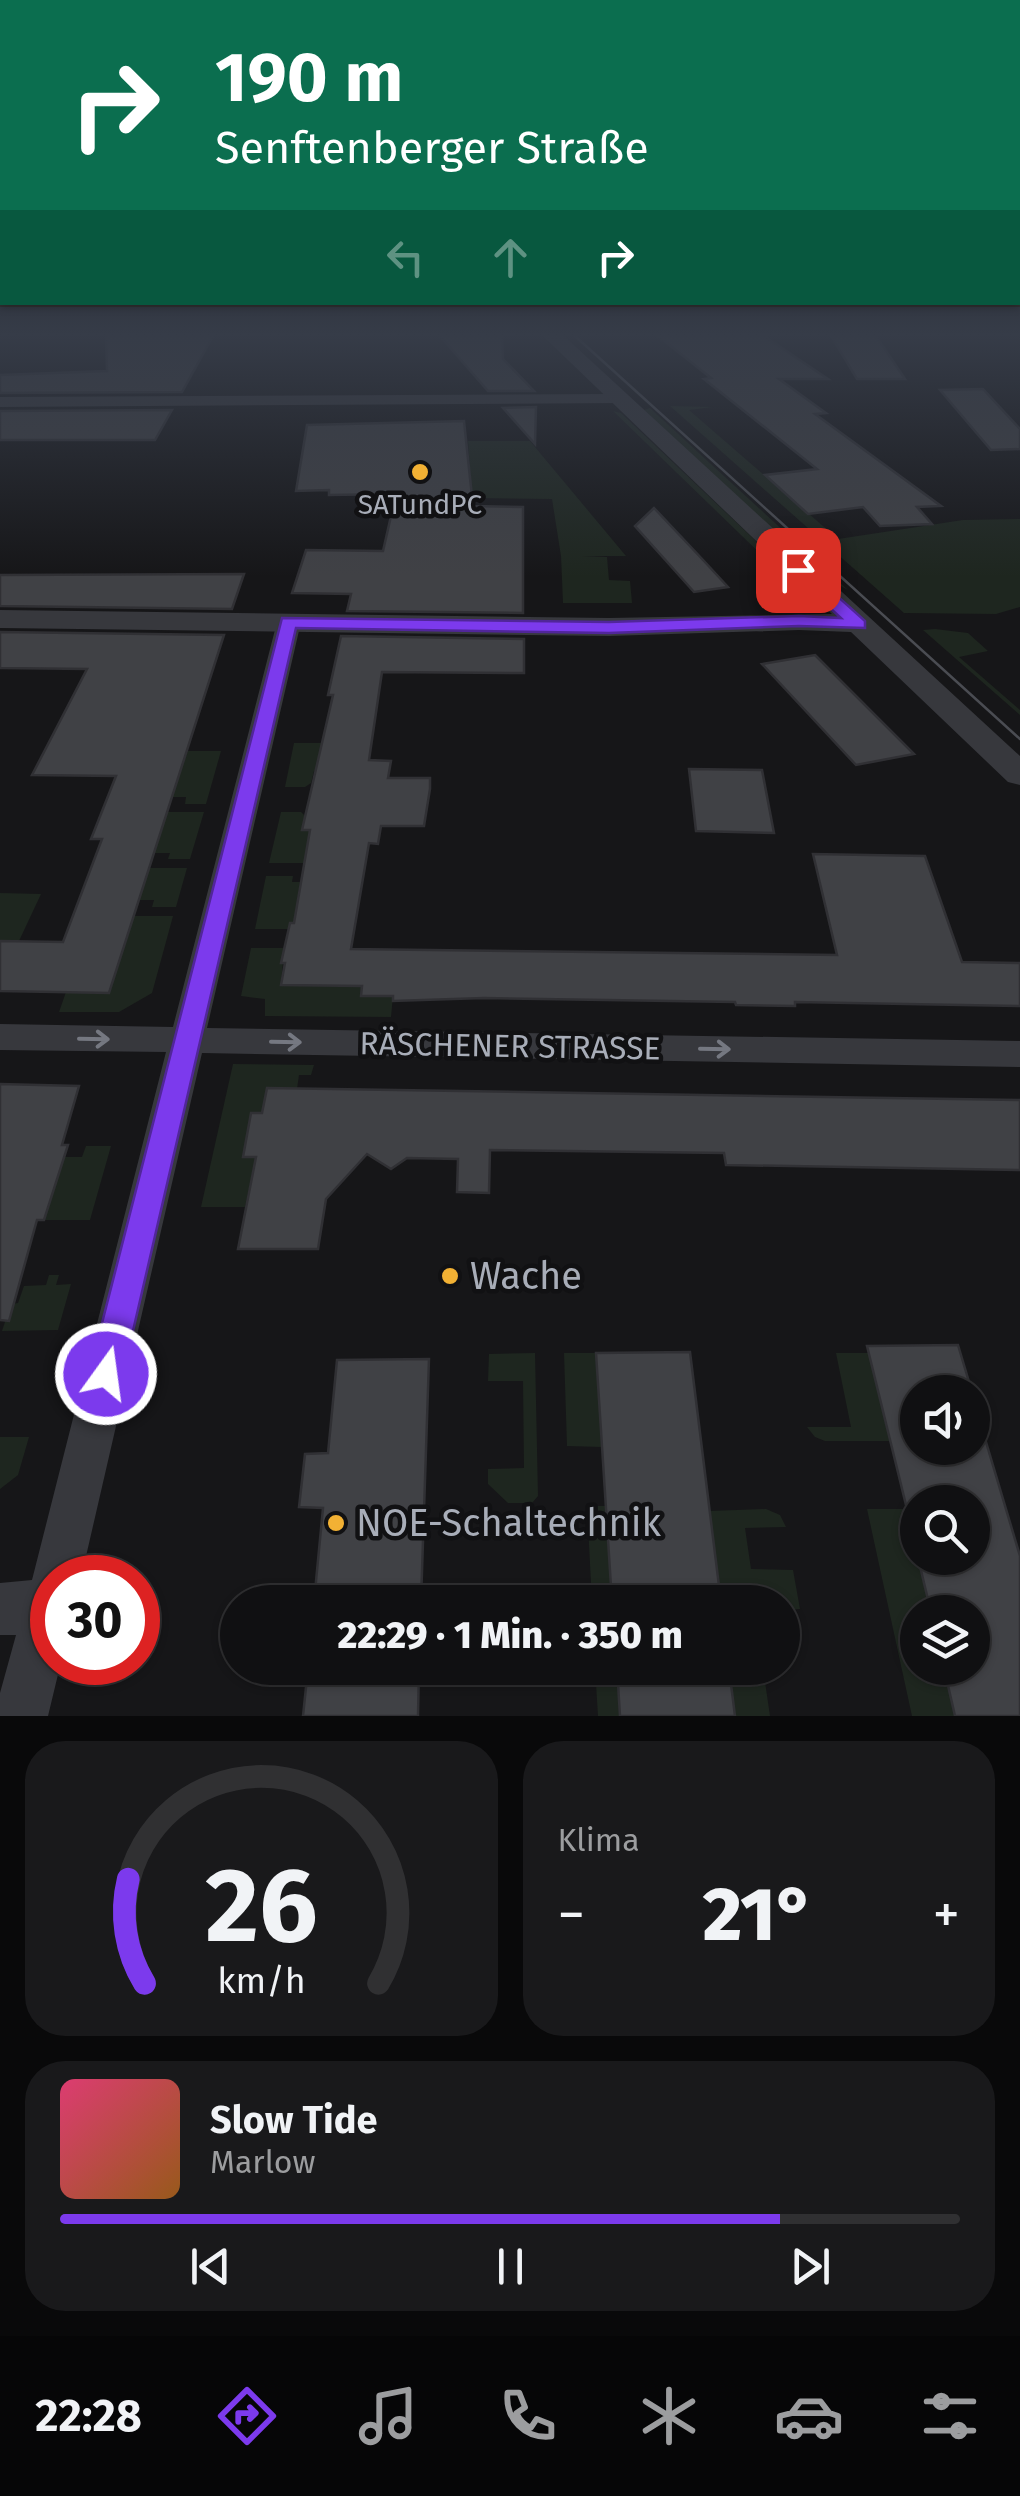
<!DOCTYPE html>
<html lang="de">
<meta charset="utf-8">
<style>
:root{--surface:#101012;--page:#19191b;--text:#f1f3f6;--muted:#9c9d9f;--line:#303032;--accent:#7c3aed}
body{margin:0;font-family:"Fira Sans",sans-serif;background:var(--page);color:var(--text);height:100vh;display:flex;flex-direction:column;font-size:38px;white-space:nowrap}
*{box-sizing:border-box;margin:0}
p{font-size:32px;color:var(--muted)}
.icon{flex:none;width:55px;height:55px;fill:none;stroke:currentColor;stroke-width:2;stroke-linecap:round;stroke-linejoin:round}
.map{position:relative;height:1716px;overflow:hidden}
.side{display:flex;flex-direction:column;gap:25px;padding:25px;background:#09090a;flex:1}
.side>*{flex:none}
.guide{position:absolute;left:0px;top:0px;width:1020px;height:305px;box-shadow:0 2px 8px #0004,0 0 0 2px var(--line);background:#0b6e4f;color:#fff;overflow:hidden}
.controls{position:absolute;left:900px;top:1375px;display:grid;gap:20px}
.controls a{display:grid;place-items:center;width:90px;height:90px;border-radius:50%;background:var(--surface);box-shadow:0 2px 8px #0004,0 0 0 2px var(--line);font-size:50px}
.speed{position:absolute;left:30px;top:1555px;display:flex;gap:20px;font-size:50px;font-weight:700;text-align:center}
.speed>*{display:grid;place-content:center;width:130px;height:130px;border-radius:50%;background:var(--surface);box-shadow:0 2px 8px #0004,0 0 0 2px var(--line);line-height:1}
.speed .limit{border:15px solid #d22;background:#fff;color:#111}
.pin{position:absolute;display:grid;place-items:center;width:85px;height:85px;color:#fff;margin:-42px;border-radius:20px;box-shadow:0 5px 15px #0006}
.me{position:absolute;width:110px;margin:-55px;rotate:14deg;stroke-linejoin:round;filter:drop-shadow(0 0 8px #0008)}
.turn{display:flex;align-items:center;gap:35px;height:210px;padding:0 50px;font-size:45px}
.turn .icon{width:130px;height:130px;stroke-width:2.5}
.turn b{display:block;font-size:70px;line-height:85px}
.lanes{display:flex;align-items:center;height:95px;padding:0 50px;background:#0003;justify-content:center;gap:50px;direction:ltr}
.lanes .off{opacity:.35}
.big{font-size:75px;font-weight:800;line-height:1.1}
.side .tile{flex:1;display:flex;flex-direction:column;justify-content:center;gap:15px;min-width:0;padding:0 35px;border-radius:40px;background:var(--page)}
.side .dial{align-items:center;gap:0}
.dial svg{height:260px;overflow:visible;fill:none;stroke:var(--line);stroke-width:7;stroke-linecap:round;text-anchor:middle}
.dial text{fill:var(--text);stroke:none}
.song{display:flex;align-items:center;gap:30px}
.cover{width:120px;height:120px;border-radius:15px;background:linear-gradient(135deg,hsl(340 70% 55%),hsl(30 70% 35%))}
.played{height:10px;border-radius:5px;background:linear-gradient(90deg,var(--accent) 80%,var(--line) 80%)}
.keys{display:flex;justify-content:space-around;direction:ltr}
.heat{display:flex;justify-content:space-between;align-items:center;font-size:55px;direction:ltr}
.side .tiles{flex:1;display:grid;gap:25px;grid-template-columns:1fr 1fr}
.tile:last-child{grid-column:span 2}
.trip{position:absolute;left:220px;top:1585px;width:580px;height:100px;border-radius:50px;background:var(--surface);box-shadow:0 2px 8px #0004,0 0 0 2px var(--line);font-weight:800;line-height:100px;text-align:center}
.menu{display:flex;height:160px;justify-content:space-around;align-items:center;background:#060607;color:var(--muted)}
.menu .icon{width:70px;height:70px}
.menu .selected{color:var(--accent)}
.menu b{font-size:45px;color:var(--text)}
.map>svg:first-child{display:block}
.green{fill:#1e261f}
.building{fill:#404145;stroke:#303034;stroke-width:2.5}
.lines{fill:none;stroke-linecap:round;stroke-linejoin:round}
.minor{fill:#37383d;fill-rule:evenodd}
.tertiary{fill:#37383d;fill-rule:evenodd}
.tram{stroke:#4a4c52;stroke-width:2.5}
.oneway{stroke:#757881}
.route{fill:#7c3aed;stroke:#51269a;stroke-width:2.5}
.poi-dot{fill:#f2b134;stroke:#111113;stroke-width:4}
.labels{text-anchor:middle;stroke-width:9;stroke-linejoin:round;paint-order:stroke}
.far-poi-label{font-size:28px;fill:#a8adb8;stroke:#111113}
.street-label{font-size:32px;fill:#a8adb8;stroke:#111113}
.near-poi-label{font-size:38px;fill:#a8adb8;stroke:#111113;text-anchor:start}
</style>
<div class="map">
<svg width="1020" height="1716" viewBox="0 0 1020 1716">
<rect width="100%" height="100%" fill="#161618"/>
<g class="green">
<path d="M 670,406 L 713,407 L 689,410 L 838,539 L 963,520 L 1020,519 L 1020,607 L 996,614 L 904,613 Z"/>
<path d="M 650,408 L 848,590 L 823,576 L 644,410 Z"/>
<path d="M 613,411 L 621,413 L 799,582 L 803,595 Z"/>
<path d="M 468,441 L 530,441 L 626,556 L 582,556 L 607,557 L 609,580 L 630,581 L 632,603 L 563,603 L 561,556 L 552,499 L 472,498 Z"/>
<path d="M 935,629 L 968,633 L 988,651 L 959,657 L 1020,710 L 1020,715 L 923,630 Z"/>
<path d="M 294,743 L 324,743 L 319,770 L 314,771 L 311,783 L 305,787 L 285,787 Z"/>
<path d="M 188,751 L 221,751 L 206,804 L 185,804 L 186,797 L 170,797 Z"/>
<path d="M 165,812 L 204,812 L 190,859 L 168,859 L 170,853 L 152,853 Z"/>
<path d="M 281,812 L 301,812 L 305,816 L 303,830 L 310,830 L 304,863 L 269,863 Z"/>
<path d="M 147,868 L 187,868 L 176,907 L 152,907 L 154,900 L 138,900 Z"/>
<path d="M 266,876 L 293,876 L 292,882 L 300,882 L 294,923 L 288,929 L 255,929 Z"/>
<path d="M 0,893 L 41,894 L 19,941 L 0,941 Z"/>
<path d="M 132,916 L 173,916 L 152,993 L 119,1012 L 59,1012 L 66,992 L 109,993 Z"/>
<path d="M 251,948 L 284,948 L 281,985 L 362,986 L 362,996 L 393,996 L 391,1017 L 265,1016 L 265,999 L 241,996 Z"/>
<path d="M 233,1064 L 314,1065 L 311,1075 L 299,1075 L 297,1089 L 266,1093 L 262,1113 L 251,1113 L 243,1156 L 256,1157 L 245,1207 L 201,1207 Z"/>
<path d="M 86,1146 L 111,1146 L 90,1220 L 44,1220 L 64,1157 L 82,1157 Z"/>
<path d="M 49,1275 L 59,1275 L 56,1285 L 71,1284 L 58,1330 L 2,1331 L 11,1304 L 18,1303 L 24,1286 L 46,1285 Z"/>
<path d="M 535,1353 L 538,1496 L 532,1503 L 508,1503 L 488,1484 L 488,1469 L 524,1468 L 523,1381 L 488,1381 L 489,1354 Z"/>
<path d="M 564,1353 L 596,1353 L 602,1447 L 567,1446 Z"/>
<path d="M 836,1353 L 869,1353 L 890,1441 L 825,1441 L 815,1437 L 807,1427 L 851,1427 Z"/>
<path d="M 0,1437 L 29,1437 L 18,1475 L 0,1489 Z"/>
<path d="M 587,1506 L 606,1506 L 612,1602 L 592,1602 Z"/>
<path d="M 766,1509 L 780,1515 L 786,1527 L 745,1528 L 751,1569 L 793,1570 L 800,1609 L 783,1610 L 782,1602 L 721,1602 L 709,1511 Z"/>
<path d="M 867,1509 L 907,1509 L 931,1612 L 918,1612 L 918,1668 L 944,1668 L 955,1716 L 912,1716 Z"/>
<path d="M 595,1668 L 617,1668 L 620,1716 L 598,1716 Z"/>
<path d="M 729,1668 L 763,1668 L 770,1716 L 735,1716 Z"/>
</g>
<g class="building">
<path d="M 106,336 L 213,336 L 182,392 L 0,393 L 0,375 L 107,371 Z"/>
<path d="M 440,336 L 502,336 L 503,359 L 534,391 L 488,391 Z"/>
<path d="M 658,336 L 764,336 L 828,379 L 779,379 L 826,413 L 815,414 L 941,506 L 917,507 L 932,524 L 880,526 L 863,507 L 808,514 L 765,475 L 817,469 L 704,379 L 711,378 Z"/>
<path d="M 831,336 L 876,336 L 905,379 L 857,379 Z"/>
<path d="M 983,389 L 1020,429 L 1020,449 L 991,450 L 940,390 Z"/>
<path d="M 536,407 L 535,444 L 503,408 Z"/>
<path d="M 172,410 L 155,440 L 0,440 L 0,411 Z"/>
<path d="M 464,421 L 473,506 L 523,507 L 523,613 L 347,611 L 351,594 L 292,593 L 306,550 L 383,551 L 396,494 L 329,495 L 329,490 L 296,491 L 307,425 Z"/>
<path d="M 654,508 L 704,561 L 728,587 L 694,592 L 635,526 Z"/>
<path d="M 244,574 L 232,609 L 0,606 L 0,575 Z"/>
<path d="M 0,632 L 224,635 L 109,993 L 0,991 L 0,941 L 63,942 L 102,839 L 91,839 L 116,776 L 32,775 L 87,669 L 0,668 Z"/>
<path d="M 341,636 L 524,639 L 524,673 L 382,672 L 369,760 L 391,761 L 388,778 L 430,778 L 430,789 L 424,826 L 381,826 L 378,844 L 369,843 L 351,949 L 837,955 L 813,854 L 925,856 L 962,962 L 1020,963 L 1020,1006 L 795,1002 L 795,1006 L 736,1005 L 735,1002 L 484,998 L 393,1001 L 393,996 L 361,996 L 362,986 L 281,985 L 285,963 L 281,963 L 290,923 L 294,923 L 310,830 L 302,830 L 333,695 L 328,695 Z"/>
<path d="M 815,655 L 914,754 L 856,765 L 762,664 Z"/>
<path d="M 689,769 L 762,770 L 774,833 L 696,831 Z"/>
<path d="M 0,1084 L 79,1086 L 62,1145 L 68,1145 L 44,1220 L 37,1220 L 9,1321 L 0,1320 Z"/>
<path d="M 267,1088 L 1020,1100 L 1020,1170 L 726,1165 L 724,1153 L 490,1150 L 489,1193 L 457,1192 L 458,1159 L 407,1158 L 391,1169 L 367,1154 L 326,1199 L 318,1249 L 238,1249 L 256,1157 L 243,1157 L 251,1113 L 262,1113 Z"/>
<path d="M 958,1345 L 972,1392 L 918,1392 L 918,1448 L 972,1448 L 972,1395 L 1020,1556 L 1020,1716 L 955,1716 L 944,1668 L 972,1668 L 972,1612 L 931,1612 L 918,1558 L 972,1558 L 972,1502 L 918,1502 L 918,1554 L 867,1346 Z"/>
<path d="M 690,1352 L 721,1602 L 612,1602 L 596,1353 Z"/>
<path d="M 429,1359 L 421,1602 L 314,1602 L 323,1508 L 299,1507 L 305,1454 L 328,1453 L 337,1360 Z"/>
<path d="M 308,1668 L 419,1668 L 418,1716 L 303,1716 Z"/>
<path d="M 617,1668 L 729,1668 L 735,1716 L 620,1716 Z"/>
</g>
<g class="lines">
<g class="minor">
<path d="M 616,394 L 622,395 L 622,403 L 0,407 L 0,397 Z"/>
<path d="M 289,615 L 301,622 L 207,1028 L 1020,1041 L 1020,1067 L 202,1053 L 81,1578 L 52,1578 L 52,1662 L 61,1662 L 48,1716 L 0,1716 L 0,1693 L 16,1635 L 0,1635 L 0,1583 L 32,1580 L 166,1052 L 0,1050 L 0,1024 L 173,1027 L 277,622 Z"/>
</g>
<path class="tertiary" d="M 543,336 L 564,336 L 1020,756 L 1020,785 L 1008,782 L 851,632 L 799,630 L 609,636 L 0,628 L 0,610 L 609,618 L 832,614 Z"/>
<path class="tram" d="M 575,336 L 1020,739"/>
</g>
<defs><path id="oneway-shaft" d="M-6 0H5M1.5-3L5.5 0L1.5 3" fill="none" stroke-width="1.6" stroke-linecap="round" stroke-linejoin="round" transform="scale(2.5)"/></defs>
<g class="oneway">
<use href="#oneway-shaft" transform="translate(94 1039) rotate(1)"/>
<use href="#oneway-shaft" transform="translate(286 1042) rotate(1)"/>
<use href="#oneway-shaft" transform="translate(715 1049) rotate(1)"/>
</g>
<linearGradient id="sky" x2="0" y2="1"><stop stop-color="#0c0c0d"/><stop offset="0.58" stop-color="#363c48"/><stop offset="1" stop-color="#363c48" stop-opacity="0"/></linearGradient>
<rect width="1020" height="577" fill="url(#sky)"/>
<path class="route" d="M 792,566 L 804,566 L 865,621 L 865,628 L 799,626 L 609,633 L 296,628 L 123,1374 L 118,1384 L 106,1389 L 94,1384 L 89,1374 L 282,618 L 609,622 L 799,616 L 841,618 L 792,573 Z"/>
<g class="poi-dot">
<circle cx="420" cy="472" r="10"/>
<circle cx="450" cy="1276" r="10"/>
<circle cx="336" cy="1523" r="10"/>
</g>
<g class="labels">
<g class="far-poi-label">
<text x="420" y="514">SATundPC</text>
</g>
<g class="street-label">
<text transform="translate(510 1046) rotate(1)" y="11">RÄSCHENER STRASSE</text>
</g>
<g class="near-poi-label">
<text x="470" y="1289">Wache</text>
<text x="356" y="1536">NOE-Schaltechnik</text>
</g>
</g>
</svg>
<div class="controls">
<a><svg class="icon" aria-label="sound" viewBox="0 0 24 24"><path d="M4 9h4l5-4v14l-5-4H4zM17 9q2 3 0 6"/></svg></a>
<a><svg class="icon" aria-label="search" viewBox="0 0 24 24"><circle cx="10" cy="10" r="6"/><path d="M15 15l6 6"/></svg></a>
<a><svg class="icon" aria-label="layers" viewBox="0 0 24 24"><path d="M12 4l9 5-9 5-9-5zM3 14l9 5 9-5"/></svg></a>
</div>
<div class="speed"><div class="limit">30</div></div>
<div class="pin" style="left:798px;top:570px;background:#d93025"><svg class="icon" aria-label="arrive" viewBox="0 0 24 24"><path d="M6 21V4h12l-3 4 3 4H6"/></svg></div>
<svg class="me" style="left:106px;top:1374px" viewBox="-20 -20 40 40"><circle r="17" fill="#7c3aed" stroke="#fff" stroke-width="3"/><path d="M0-11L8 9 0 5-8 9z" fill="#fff"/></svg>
<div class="trip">22:29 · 1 Min. · 350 m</div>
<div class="guide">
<div class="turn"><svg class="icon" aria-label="right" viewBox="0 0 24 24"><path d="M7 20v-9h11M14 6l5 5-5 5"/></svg><div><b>190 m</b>Senftenberger Straße</div></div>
<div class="lanes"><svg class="icon off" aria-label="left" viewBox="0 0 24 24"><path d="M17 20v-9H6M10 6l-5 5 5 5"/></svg><svg class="icon off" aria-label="ahead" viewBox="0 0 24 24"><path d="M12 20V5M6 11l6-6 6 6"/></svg><svg class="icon" aria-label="right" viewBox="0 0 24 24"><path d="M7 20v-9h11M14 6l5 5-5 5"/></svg></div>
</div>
</div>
<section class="side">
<div class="tiles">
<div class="tile dial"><svg viewBox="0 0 100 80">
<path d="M14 69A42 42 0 1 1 86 69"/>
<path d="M14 69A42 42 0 0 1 9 37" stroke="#7c3aed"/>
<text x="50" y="56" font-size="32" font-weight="700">26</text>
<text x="50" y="72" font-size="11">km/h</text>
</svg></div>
<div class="tile"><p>Klima</p>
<div class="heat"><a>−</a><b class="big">21°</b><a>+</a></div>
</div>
<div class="tile">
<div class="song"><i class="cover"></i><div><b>Slow Tide</b><p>Marlow</p></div></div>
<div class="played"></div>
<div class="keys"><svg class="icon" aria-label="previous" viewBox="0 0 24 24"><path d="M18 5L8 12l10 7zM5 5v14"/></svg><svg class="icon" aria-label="pause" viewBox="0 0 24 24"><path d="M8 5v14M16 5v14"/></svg><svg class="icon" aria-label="next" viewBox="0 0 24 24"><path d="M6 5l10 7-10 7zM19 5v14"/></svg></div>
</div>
</div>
</section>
<nav class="menu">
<b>22:28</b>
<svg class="icon selected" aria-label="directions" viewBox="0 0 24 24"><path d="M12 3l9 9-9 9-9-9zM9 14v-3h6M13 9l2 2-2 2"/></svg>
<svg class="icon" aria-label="music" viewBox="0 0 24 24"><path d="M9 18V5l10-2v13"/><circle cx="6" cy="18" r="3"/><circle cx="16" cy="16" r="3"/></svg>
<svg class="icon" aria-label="phone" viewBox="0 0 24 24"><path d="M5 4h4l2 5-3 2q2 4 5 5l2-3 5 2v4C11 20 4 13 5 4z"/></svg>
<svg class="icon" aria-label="climate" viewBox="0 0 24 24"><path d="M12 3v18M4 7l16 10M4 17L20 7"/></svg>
<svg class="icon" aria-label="car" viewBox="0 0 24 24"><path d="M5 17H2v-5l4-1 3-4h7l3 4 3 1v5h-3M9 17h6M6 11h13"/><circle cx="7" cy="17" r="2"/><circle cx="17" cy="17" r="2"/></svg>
<svg class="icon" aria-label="filters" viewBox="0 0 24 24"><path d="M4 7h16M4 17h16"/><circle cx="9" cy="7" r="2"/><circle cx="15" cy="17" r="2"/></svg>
</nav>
